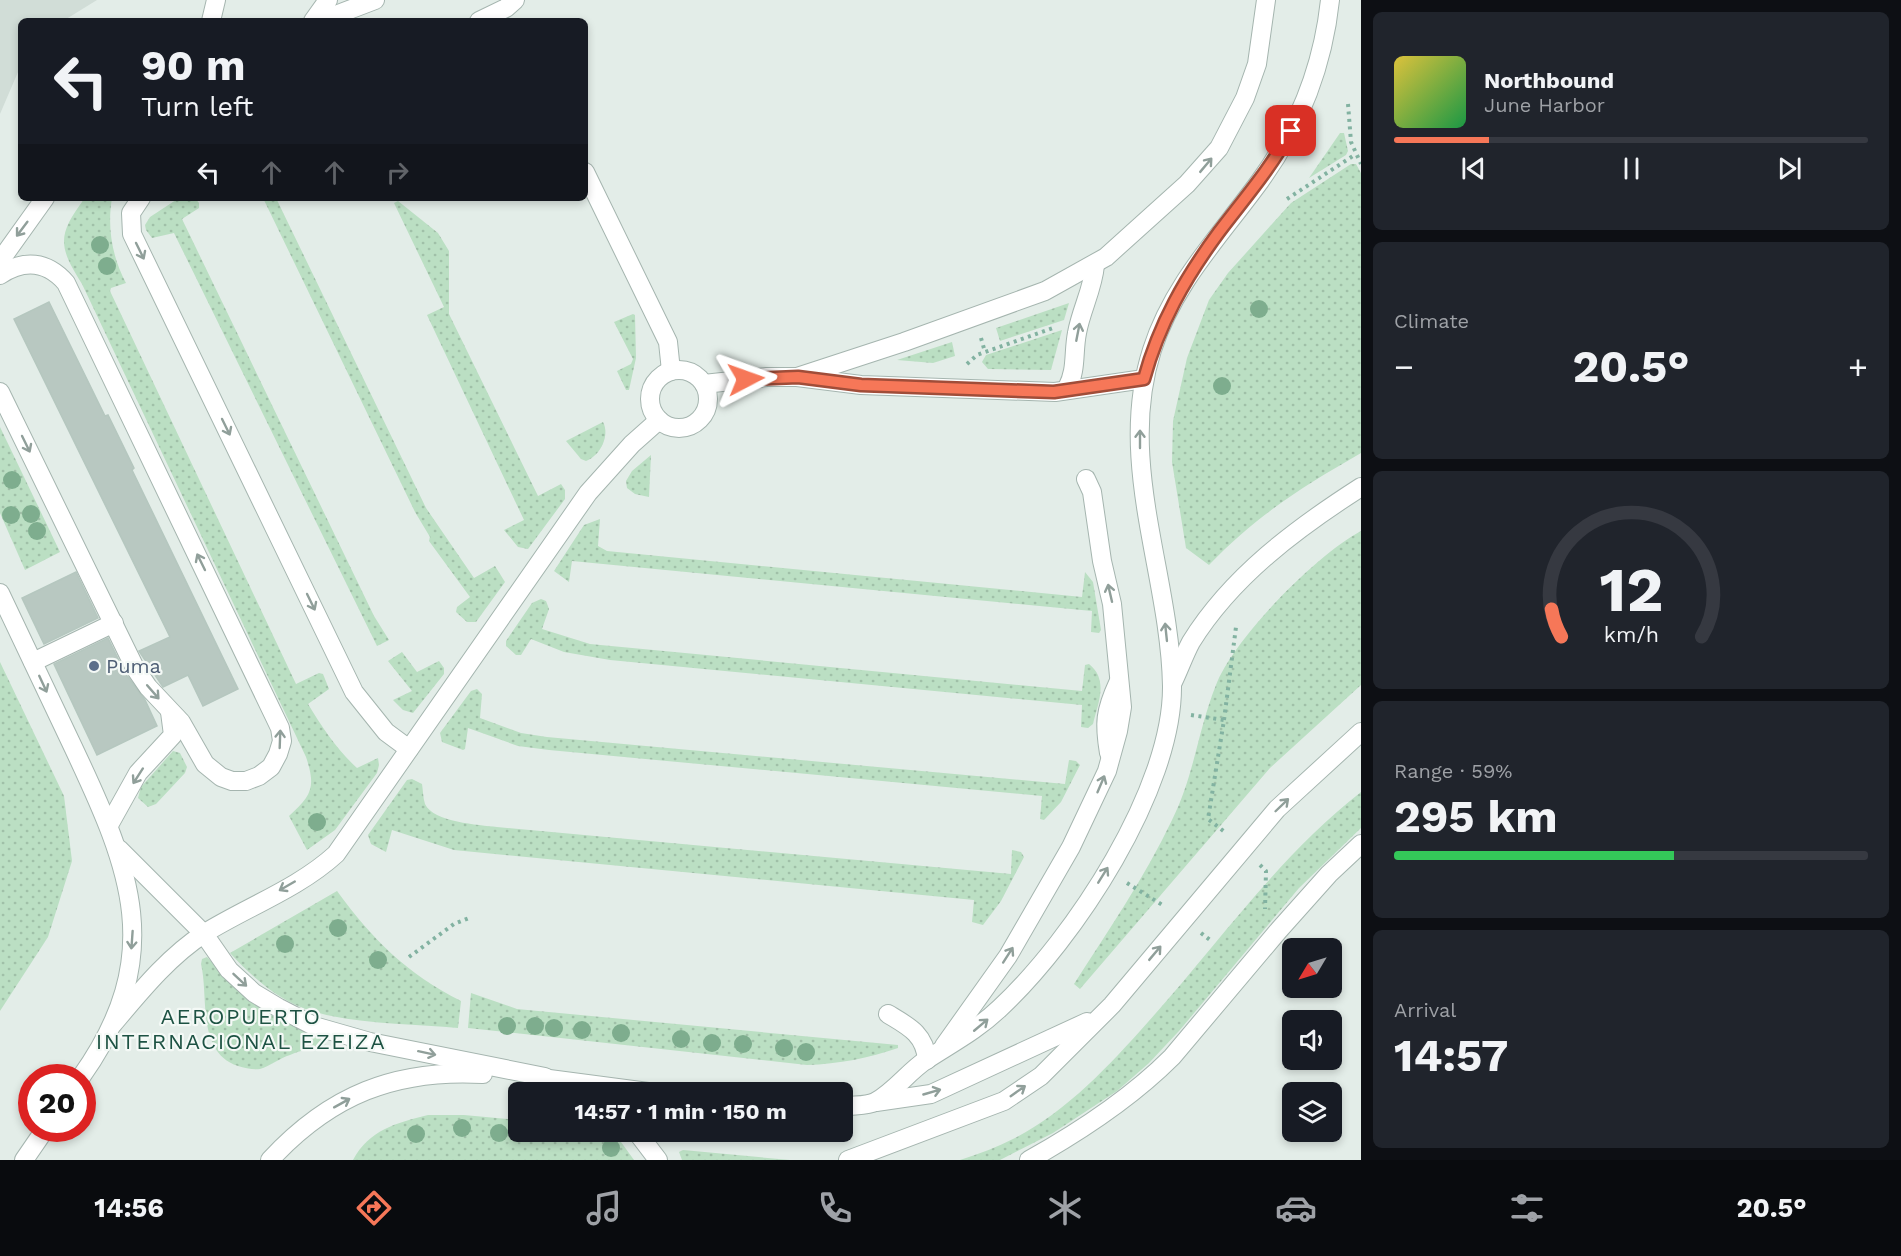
<!DOCTYPE html>
<meta charset="utf-8">
<style>
:root{--surface:#171b24;--page:#20242c;--text:#f1f3f6;--muted:#9ea1a6;--line:#363941;--accent:#f67758}
body{margin:0;font-family:"Work Sans",sans-serif;background:var(--page);color:var(--text);height:100vh;display:flex;flex-direction:column;font-size:22px;white-space:nowrap}
*{box-sizing:border-box;margin:0}
p{font-size:20px;color:var(--muted)}
.icon{flex:none;width:33px;height:33px;fill:none;stroke:currentColor;stroke-width:2;stroke-linecap:round;stroke-linejoin:round}
.map{position:relative;flex:1;overflow:hidden}
.panel{display:flex;flex-direction:column;gap:12px;padding:12px;background:#0d0f14;width:540px}
.panel>*{flex:none}
.top-card{position:absolute;left:18px;top:18px;width:570px;height:183px;border-radius:9px;box-shadow:0 3px 9px #0003;background:#171b24;color:var(--text);overflow:hidden}
.needle{width:39px;rotate:232deg}
.buttons{position:absolute;left:1282px;top:938px;display:grid;gap:12px}
.buttons a{display:grid;place-items:center;width:60px;height:60px;border-radius:9px;background:var(--surface);box-shadow:0 3px 9px #0003;font-size:30px}
.speed{position:absolute;left:18px;top:1064px;display:flex;gap:12px;font-size:30px;font-weight:700;text-align:center}
.speed>*{display:grid;place-content:center;width:78px;height:78px;border-radius:50%;background:var(--surface);box-shadow:0 3px 9px #0003;line-height:1}
.speed .limit{border:9px solid #d22;background:#fff;color:#111}
.pin{position:absolute;display:grid;place-items:center;width:51px;height:51px;color:#fff;margin:-26px;border-radius:12px;box-shadow:0 3px 9px #0006}
.me{position:absolute;width:66px;margin:-33px;rotate:86deg;stroke-linejoin:round;filter:drop-shadow(0 0 4px #0008)}
.turn{display:flex;align-items:center;gap:21px;height:126px;padding:0 24px;font-size:27px}
.turn .icon{width:78px;height:78px;stroke-width:2.5}
.turn b{display:block;font-size:42px;line-height:51px}
.lanes{display:flex;align-items:center;height:57px;padding:0 24px;background:#0003;justify-content:center;gap:30px;direction:ltr}
.lanes .off{opacity:.35}
.big{font-size:45px;font-weight:700;line-height:1.1}
.panel .card{flex:1;display:flex;flex-direction:column;justify-content:center;gap:9px;min-width:0;padding:0 21px;border-radius:9px;background:var(--page)}
.panel .dial{align-items:center;gap:0}
.dial svg{height:156px;overflow:visible;fill:none;stroke:var(--line);stroke-width:7;stroke-linecap:round;text-anchor:middle}
.dial text{fill:var(--text);stroke:none}
.song{display:flex;align-items:center;gap:18px}
.cover{width:72px;height:72px;border-radius:9px;background:linear-gradient(135deg,hsl(50 70% 55%),hsl(140 70% 35%))}
.played{height:6px;border-radius:3px;background:linear-gradient(90deg,var(--accent) 20%,var(--line) 20%)}
.keys{display:flex;justify-content:space-around;direction:ltr}
.heat{display:flex;justify-content:space-between;align-items:center;font-size:33px;direction:ltr}
.charge{height:9px;border-radius:4px;background:linear-gradient(90deg,#34c759 59%,var(--line) 0)}
.trip{position:absolute;left:508px;top:1082px;width:345px;height:60px;border-radius:9px;background:var(--surface);box-shadow:0 3px 9px #0003;font-weight:700;line-height:60px;text-align:center}
.dock{display:flex;height:96px;justify-content:space-around;align-items:center;background:#090b0e;color:var(--muted)}
.dock .icon{width:42px;height:42px}
.dock .active{color:var(--accent)}
.dock b{font-size:27px;color:var(--text)}
main{display:flex;flex:1;min-height:0}
.map>svg:first-child{display:block}
.built{fill:#d1ddd7}
.grass{fill:url(#grass-dots)}
.building{fill:#b8c8c1;stroke:#b5c7bf;stroke-width:1.5}
.lines{fill:none;stroke-linecap:round;stroke-linejoin:round}
.minor-casing{stroke:#a5b5af;stroke-width:20}
.path{stroke:#82b2a1;stroke-width:4;stroke-dasharray:3 4.5;stroke-linecap:butt}
.minor{stroke:#fff;stroke-width:18}
.tree{fill:#7ead8e}
.oneway{stroke:#909f9a}
.route-casing{stroke:#a04d39;stroke-width:15}
.route{stroke:#f67758;stroke-width:10}
.service-dot{fill:#5c6f8a;stroke:#f4f9f6;stroke-width:2}
.labels{text-anchor:middle;stroke-width:4.5;stroke-linejoin:round;paint-order:stroke}
.service-label{font-size:20px;fill:#4e5e75;stroke:#f4f9f6;text-anchor:start}
.quarter-label{font-size:22px;letter-spacing:1.5px;fill:#1d5243;stroke:#f4f9f6}
</style>
<main>
<div class="map">
<svg width="1361" height="1160" viewBox="0 0 1361 1160">
<defs>
<pattern id="grass-dots" width="8" height="8" patternUnits="userSpaceOnUse" patternTransform="scale(1.5)"><rect width="8" height="8" fill="#bbdfc3"/><path d="M2 2h.1M6 6h.1" fill="none" stroke="#a0c0a8" stroke-width="1.8" stroke-linecap="round"/></pattern>
</defs>
<rect width="100%" height="100%" fill="#e3ede8"/>
<path class="built" d="M 0,0 L 97,0 L 63,21 L 21,21 L 21,65 L 0,114 Z"/>
<g class="grass">
<path d="M 1340,133 L 1344,133 L 1348,151 L 1346,155 L 1309,178 Z"/>
<path d="M 1351,164 L 1356,164 L 1361,173 L 1361,453 C 1302,487 1257,515 1209,565 L 1186,548 L 1172,462 L 1173,421 L 1187,358 L 1209,300 L 1228,273 L 1291,203 Z"/>
<path d="M 85,198 L 112,198 C 107,227 112,257 126,283 L 111,288 L 110,291 L 296,684 L 319,673 L 323,674 L 329,689 L 308,704 C 322,727 337,750 357,768 L 378,758 L 379,765 L 377,773 L 335,830 L 307,850 L 289,816 C 312,795 316,787 306,757 L 82,284 C 58,246 57,235 85,198 Z"/>
<path d="M 179,198 L 195,198 L 199,203 L 199,208 L 182,219 L 374,616 L 389,640 L 377,646 L 174,233 L 152,238 L 146,230 L 145,225 L 150,217 Z"/>
<path d="M 263,198 L 276,198 L 426,508 L 474,578 L 495,566 L 505,582 L 476,622 L 467,622 L 456,612 L 457,607 L 470,597 L 429,541 L 430,537 L 415,512 Z"/>
<path d="M 398,201 L 438,233 L 449,251 L 449,314 L 538,496 L 561,484 L 565,490 L 565,499 L 528,549 L 518,547 L 504,530 L 524,520 L 427,315 L 444,307 L 394,203 Z"/>
<path d="M 1069,303 L 1064,320 L 1000,341 L 996,328 Z"/>
<path d="M 633,314 L 635,315 L 636,358 L 629,390 L 626,390 L 617,371 L 631,364 L 633,359 L 614,322 Z"/>
<path d="M 1062,330 L 1051,370 L 988,369 L 982,362 L 986,355 Z"/>
<path d="M 952,342 L 955,356 L 933,363 L 897,360 Z"/>
<path d="M 603,422 C 610,435 601,455 586,461 L 581,459 L 566,441 Z"/>
<path d="M 0,427 L 60,552 L 25,570 L 0,513 Z"/>
<path d="M 651,455 L 649,497 L 635,494 L 627,488 L 626,481 L 632,471 Z"/>
<path d="M 600,519 L 598,546 L 607,551 L 1082,597 L 1085,572 L 1093,582 L 1101,630 L 1099,633 L 1091,632 L 1092,611 L 572,561 L 569,582 L 554,571 L 584,525 Z"/>
<path d="M 1361,531 L 1361,685 L 1270,768 L 1080,989 L 1074,984 C 1108,931 1145,877 1172,820 C 1194,776 1198,730 1216,685 C 1234,638 1316,555 1361,531 Z"/>
<path d="M 541,599 L 546,601 L 549,609 L 542,629 L 590,644 L 1082,691 L 1085,665 L 1089,664 C 1109,680 1098,703 1093,724 L 1088,728 L 1081,727 L 1082,705 L 610,660 L 564,652 L 531,639 L 521,655 L 516,655 L 506,646 L 506,641 L 532,603 Z"/>
<path d="M 402,652 L 417,672 L 439,661 L 444,668 L 444,674 L 413,713 L 403,710 L 393,700 L 412,691 L 388,661 Z"/>
<path d="M 0,662 L 64,796 L 72,861 L 48,937 L 0,1011 Z"/>
<path d="M 477,689 L 482,694 L 480,718 L 521,733 L 547,737 L 1065,784 L 1069,760 L 1076,761 L 1080,765 L 1061,802 L 1044,820 L 1040,819 L 1042,796 L 549,750 L 518,746 L 468,728 L 465,749 L 463,750 L 442,742 L 440,733 L 471,691 Z"/>
<path d="M 173,751 L 180,753 L 187,767 L 185,773 L 156,804 L 148,807 L 138,798 L 141,787 Z"/>
<path d="M 412,779 L 422,784 C 423,790 423,798 425,804 C 433,822 479,825 497,827 L 1011,874 L 1012,850 L 1021,852 L 1024,857 L 1001,901 L 983,925 L 972,922 L 974,900 L 454,850 L 392,830 L 386,852 L 371,844 L 368,835 L 407,780 Z"/>
<path d="M 1361,792 L 1361,828 L 1299,888 L 1179,1031 L 1149,1063 L 1117,1091 L 1053,1133 L 1000,1160 L 960,1160 C 979,1154 997,1147 1015,1138 C 1067,1111 1109,1066 1148,1022 C 1218,944 1278,857 1361,792 Z"/>
<path d="M 337,891 C 373,940 406,973 461,1001 L 458,1028 C 413,1024 353,1024 312,1011 C 280,1002 252,977 230,953 Z"/>
<path d="M 207,957 L 248,1000 L 267,1013 L 326,1040 L 325,1046 C 313,1048 301,1050 290,1055 C 280,1058 270,1066 260,1069 C 253,1070 245,1068 238,1066 C 196,1052 209,997 201,964 L 202,959 Z"/>
<path d="M 471,993 L 517,1009 L 898,1045 L 898,1048 C 869,1058 839,1064 807,1065 L 468,1028 Z"/>
<path d="M 428,1115 L 464,1115 L 519,1120 L 519,1131 L 605,1131 L 621,1142 L 634,1160 L 353,1160 C 369,1130 396,1123 428,1115 Z"/>
<path d="M 683,1150 L 790,1160 L 682,1160 L 679,1152 Z"/>
</g>
<g class="building">
<path d="M 49,302 L 105,416 L 108,415 L 134,468 L 132,470 L 238,689 L 203,706 L 188,675 L 163,687 L 139,651 L 170,637 L 14,319 Z"/>
<path d="M 76,572 L 98,618 L 44,644 L 22,598 Z"/>
<path d="M 108,638 L 125,673 L 145,700 L 157,726 L 97,755 L 54,664 Z"/>
</g>
<g class="lines">
<g class="minor-casing">
<g id="minor">
<path d="M 211,21 L 216,0"/>
<path d="M 313,21 L 328,0"/>
<path d="M 320,21 L 375,0"/>
<path d="M 479,21 L 506,8 L 515,0"/>
<path d="M 585,172 L 668,342 L 671,371"/>
<path d="M 141,198 L 131,213 L 132,234 L 354,692 L 386,732 L 409,749"/>
<path d="M 0,261 L 45,198"/>
<path d="M 0,275 C 24,259 47,261 66,283 L 280,728 L 282,741 L 278,754 L 271,767 L 259,776 L 246,781 L 232,781 L 221,777 L 205,764 L 181,722 L 148,687 L 135,668 L 0,392"/>
<circle cx="679" cy="399" r="29"/>
<path d="M 797,377 L 904,342 L 1045,291 L 1106,257 L 1187,184 L 1219,148 L 1245,98 L 1257,64 L 1266,0"/>
<path d="M 704,384 L 767,377 L 797,377 L 861,385 L 1055,392 L 1144,379"/>
<path d="M 1067,388 C 1077,370 1073,353 1077,333 C 1081,310 1093,289 1095,265"/>
<path d="M 0,593 C 25,645 49,697 74,749 C 131,870 167,956 81,1077"/>
<path d="M 33,662 L 114,623"/>
<path d="M 1172,684 C 1179,670 1184,655 1191,642 C 1232,576 1297,528 1361,487"/>
<path d="M 1109,753 C 1104,723 1105,711 1118,683"/>
<path d="M 109,825 L 138,773 L 173,735 L 170,712"/>
<path d="M 119,849 L 204,934 L 229,970 L 254,993 L 279,1008 L 314,1026 L 370,1042 L 545,1077"/>
<path d="M 888,1014 C 908,1026 925,1034 927,1060"/>
<path d="M 113,1024 C 140,992 169,956 205,933 C 247,907 299,888 336,854 L 588,493 L 632,444 L 659,420"/>
<path d="M 944,1046 L 1008,956 L 1071,847 L 1107,771 L 1118,731 L 1122,707 L 1112,604 L 1102,561 L 1092,492 L 1086,479"/>
<path d="M 534,1077 L 648,1092"/>
<path d="M 876,1102 L 931,1094 L 1087,1022"/>
<path d="M 843,1107 C 853,1105 867,1106 875,1102 C 894,1092 908,1072 926,1060 C 952,1043 977,1030 1000,1008 C 1074,939 1173,789 1172,686 C 1170,574 1116,462 1152,350 C 1173,284 1220,236 1260,181 C 1299,127 1323,66 1330,0"/>
<path d="M 636,1131 L 658,1160"/>
<path d="M 24,1160 L 46,1128"/>
<path d="M 270,1160 C 330,1095 395,1069 483,1074"/>
<path d="M 848,1160 L 1004,1101 L 1041,1076 L 1112,1005 L 1277,809 L 1361,732"/>
<path d="M 1029,1160 C 1081,1131 1130,1099 1172,1057 L 1279,930 L 1329,874 L 1361,844"/>
</g>
</g>
<g class="path">
<path d="M 1348,104 L 1351,142 L 1361,164"/>
<path d="M 1287,199 L 1356,154"/>
<path d="M 981,338 L 985,352"/>
<path d="M 967,364 L 977,355 L 1053,328"/>
<path d="M 1191,715 L 1224,720 L 1208,819 L 1226,833"/>
<path d="M 1224,720 L 1236,627"/>
<path d="M 1260,865 L 1266,871 L 1265,909"/>
<path d="M 1127,883 L 1164,906"/>
<path d="M 1201,933 L 1210,940"/>
<path d="M 409,957 L 454,924 L 469,918"/>
</g>
<use href="#minor" class="minor"/>
</g>
<g class="tree">
<circle cx="100" cy="245" r="9"/>
<circle cx="107" cy="266" r="9"/>
<circle cx="1259" cy="309" r="9"/>
<circle cx="1222" cy="386" r="9"/>
<circle cx="12" cy="480" r="9"/>
<circle cx="31" cy="514" r="9"/>
<circle cx="11" cy="515" r="9"/>
<circle cx="37" cy="531" r="9"/>
<circle cx="317" cy="822" r="9"/>
<circle cx="338" cy="928" r="9"/>
<circle cx="285" cy="944" r="9"/>
<circle cx="378" cy="960" r="9"/>
<circle cx="507" cy="1026" r="9"/>
<circle cx="535" cy="1026" r="9"/>
<circle cx="554" cy="1028" r="9"/>
<circle cx="582" cy="1030" r="9"/>
<circle cx="621" cy="1033" r="9"/>
<circle cx="681" cy="1039" r="9"/>
<circle cx="712" cy="1043" r="9"/>
<circle cx="743" cy="1044" r="9"/>
<circle cx="784" cy="1048" r="9"/>
<circle cx="806" cy="1052" r="9"/>
<circle cx="462" cy="1128" r="9"/>
<circle cx="499" cy="1133" r="9"/>
<circle cx="416" cy="1134" r="9"/>
<circle cx="611" cy="1148" r="9"/>
</g>
<defs><path id="oneway-shaft" d="M-6 0H5M1.5-3L5.5 0L1.5 3" fill="none" stroke-width="1.6" stroke-linecap="round" stroke-linejoin="round" transform="scale(1.5)"/></defs>
<g class="oneway">
<use href="#oneway-shaft" transform="translate(1206 165) rotate(-50)"/>
<use href="#oneway-shaft" transform="translate(22 229) rotate(127)"/>
<use href="#oneway-shaft" transform="translate(140 251) rotate(64)"/>
<use href="#oneway-shaft" transform="translate(1078 332) rotate(-79)"/>
<use href="#oneway-shaft" transform="translate(226 427) rotate(64)"/>
<use href="#oneway-shaft" transform="translate(1140 439) rotate(-90)"/>
<use href="#oneway-shaft" transform="translate(26 444) rotate(64)"/>
<use href="#oneway-shaft" transform="translate(201 562) rotate(-116)"/>
<use href="#oneway-shaft" transform="translate(1110 593) rotate(-103)"/>
<use href="#oneway-shaft" transform="translate(311 602) rotate(64)"/>
<use href="#oneway-shaft" transform="translate(1166 632) rotate(-96)"/>
<use href="#oneway-shaft" transform="translate(43 684) rotate(65)"/>
<use href="#oneway-shaft" transform="translate(153 692) rotate(49)"/>
<use href="#oneway-shaft" transform="translate(280 739) rotate(-88)"/>
<use href="#oneway-shaft" transform="translate(138 776) rotate(123)"/>
<use href="#oneway-shaft" transform="translate(1101 784) rotate(-67)"/>
<use href="#oneway-shaft" transform="translate(1282 805) rotate(-44)"/>
<use href="#oneway-shaft" transform="translate(1103 875) rotate(-58)"/>
<use href="#oneway-shaft" transform="translate(287 886) rotate(150)"/>
<use href="#oneway-shaft" transform="translate(132 940) rotate(94)"/>
<use href="#oneway-shaft" transform="translate(1155 953) rotate(-50)"/>
<use href="#oneway-shaft" transform="translate(1008 955) rotate(-57)"/>
<use href="#oneway-shaft" transform="translate(240 980) rotate(43)"/>
<use href="#oneway-shaft" transform="translate(981 1025) rotate(-40)"/>
<use href="#oneway-shaft" transform="translate(427 1053) rotate(12)"/>
<use href="#oneway-shaft" transform="translate(1018 1091) rotate(-35)"/>
<use href="#oneway-shaft" transform="translate(932 1092) rotate(-16)"/>
<use href="#oneway-shaft" transform="translate(342 1103) rotate(-29)"/>
</g>
<g class="lines">
<g class="route-casing">
<path id="route" d="M 746,379 L 798,377 L 861,385 L 1054,392 L 1144,379 C 1159,324 1185,278 1219,232 C 1244,199 1271,168 1291,131"/>
</g>
<use href="#route" class="route"/>
</g>
<circle class="service-dot" cx="94" cy="666" r="6"/>
<g class="labels">
<g class="service-label">
<text x="106" y="673">Puma</text>
</g>
<g class="quarter-label">
<text x="241" y="1024">AEROPUERTO<tspan x="241" dy="25">INTERNACIONAL EZEIZA</tspan></text>
</g>
</g>
</svg>
<div class="buttons">
<a><svg class="needle" viewBox="-14 -14 28 28"><path d="M0-13l5 13h-10z" fill="#e53935"/><path d="M0 13l5-13h-10z" fill="#9ea1a6"/></svg></a>
<a><svg class="icon" aria-label="sound" viewBox="0 0 24 24"><path d="M4 9h4l5-4v14l-5-4H4zM17 9q2 3 0 6"/></svg></a>
<a><svg class="icon" aria-label="layers" viewBox="0 0 24 24"><path d="M12 4l9 5-9 5-9-5zM3 14l9 5 9-5"/></svg></a>
</div>
<div class="speed"><div class="limit">20</div></div>
<div class="pin" style="left:1291px;top:131px;background:#d93025"><svg class="icon" aria-label="arrive" viewBox="0 0 24 24"><path d="M6 21V4h12l-3 4 3 4H6"/></svg></div>
<svg class="me" style="left:746px;top:379px" viewBox="-20 -20 40 40"><path d="M0-17L14 15 0 8-14 15z" fill="#f67758" stroke="#fff" stroke-width="4"/></svg>
<div class="trip">14:57 · 1 min · 150 m</div>
<div class="top-card">
<div class="turn"><svg class="icon" aria-label="left" viewBox="0 0 24 24"><path d="M17 20v-9H6M10 6l-5 5 5 5"/></svg><div><b>90 m</b>Turn left</div></div>
<div class="lanes"><svg class="icon" aria-label="left" viewBox="0 0 24 24"><path d="M17 20v-9H6M10 6l-5 5 5 5"/></svg><svg class="icon off" aria-label="ahead" viewBox="0 0 24 24"><path d="M12 20V5M6 11l6-6 6 6"/></svg><svg class="icon off" aria-label="ahead" viewBox="0 0 24 24"><path d="M12 20V5M6 11l6-6 6 6"/></svg><svg class="icon off" aria-label="right" viewBox="0 0 24 24"><path d="M7 20v-9h11M14 6l5 5-5 5"/></svg></div>
</div>
</div>
<section class="panel">
<div class="card">
<div class="song"><i class="cover"></i><div><b>Northbound</b><p>June Harbor</p></div></div>
<div class="played"></div>
<div class="keys"><svg class="icon" aria-label="previous" viewBox="0 0 24 24"><path d="M18 5L8 12l10 7zM5 5v14"/></svg><svg class="icon" aria-label="pause" viewBox="0 0 24 24"><path d="M8 5v14M16 5v14"/></svg><svg class="icon" aria-label="next" viewBox="0 0 24 24"><path d="M6 5l10 7-10 7zM19 5v14"/></svg></div>
</div>
<div class="card"><p>Climate</p>
<div class="heat"><a>−</a><b class="big">20.5°</b><a>+</a></div>
</div>
<div class="card dial"><svg viewBox="0 0 100 80">
<path d="M14 69A42 42 0 1 1 86 69"/>
<path d="M14 69A42 42 0 0 1 9 55" stroke="#f67758"/>
<text x="50" y="56" font-size="32" font-weight="700">12</text>
<text x="50" y="72" font-size="11">km/h</text>
</svg></div>
<div class="card"><p>Range · 59%</p><b class="big">295 km</b><div class="charge"></div></div>
<div class="card"><p>Arrival</p><b class="big">14:57</b></div>
</section>
</main>
<nav class="dock">
<b>14:56</b>
<svg class="icon active" aria-label="directions" viewBox="0 0 24 24"><path d="M12 3l9 9-9 9-9-9zM9 14v-3h6M13 9l2 2-2 2"/></svg>
<svg class="icon" aria-label="music" viewBox="0 0 24 24"><path d="M9 18V5l10-2v13"/><circle cx="6" cy="18" r="3"/><circle cx="16" cy="16" r="3"/></svg>
<svg class="icon" aria-label="phone" viewBox="0 0 24 24"><path d="M5 4h4l2 5-3 2q2 4 5 5l2-3 5 2v4C11 20 4 13 5 4z"/></svg>
<svg class="icon" aria-label="climate" viewBox="0 0 24 24"><path d="M12 3v18M4 7l16 10M4 17L20 7"/></svg>
<svg class="icon" aria-label="car" viewBox="0 0 24 24"><path d="M5 17H2v-5l4-1 3-4h7l3 4 3 1v5h-3M9 17h6M6 11h13"/><circle cx="7" cy="17" r="2"/><circle cx="17" cy="17" r="2"/></svg>
<svg class="icon" aria-label="filters" viewBox="0 0 24 24"><path d="M4 7h16M4 17h16"/><circle cx="9" cy="7" r="2"/><circle cx="15" cy="17" r="2"/></svg>
<b>20.5°</b>
</nav>
